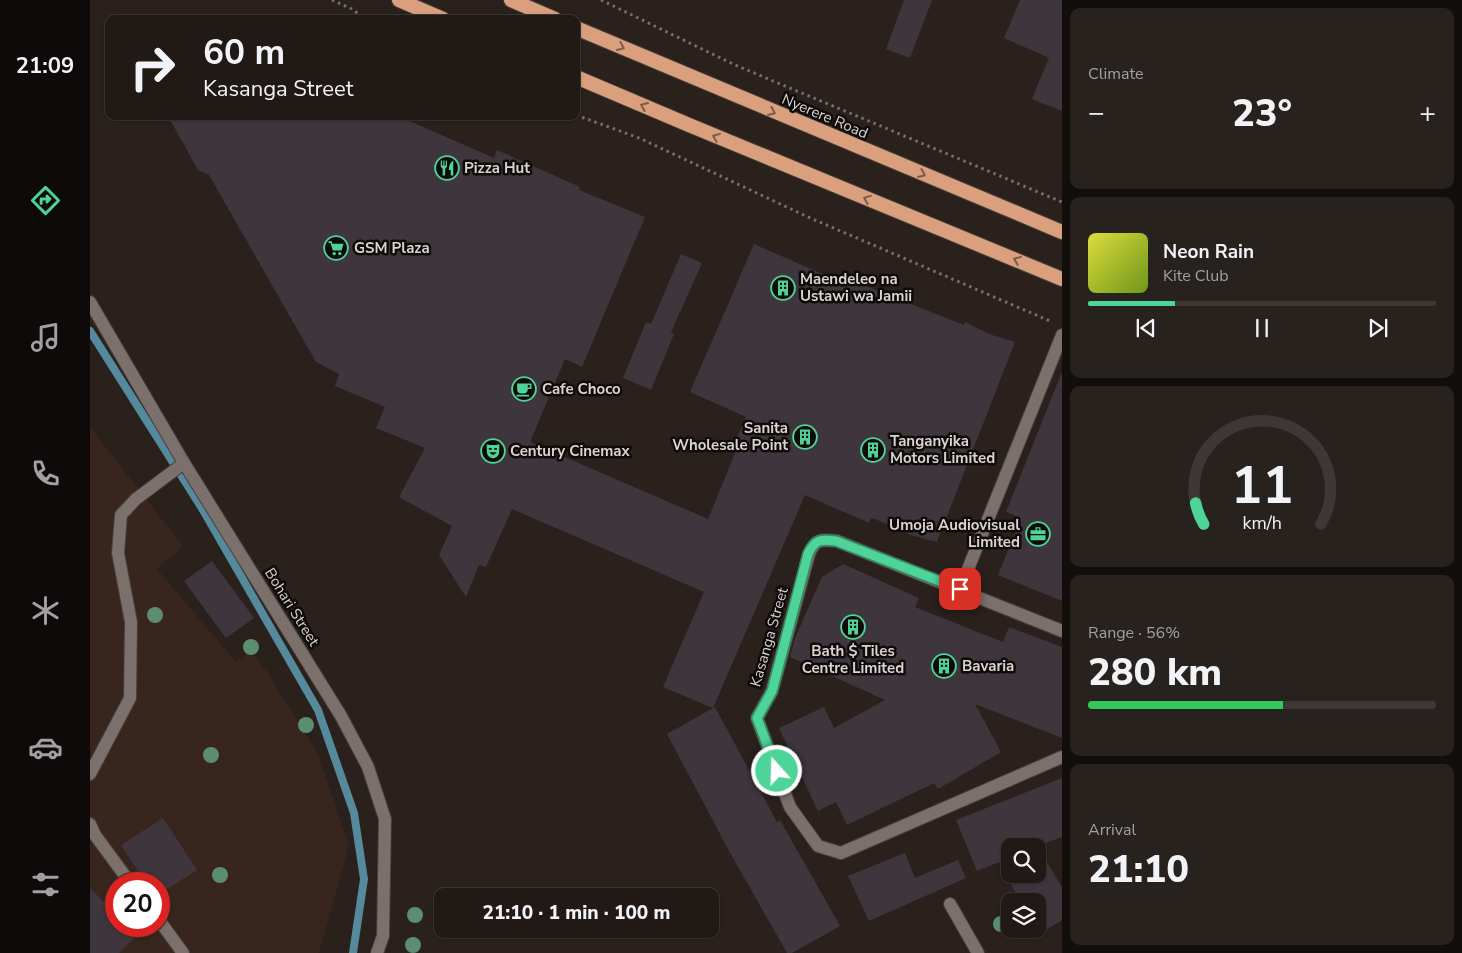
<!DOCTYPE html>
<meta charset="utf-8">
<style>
:root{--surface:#201916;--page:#28221f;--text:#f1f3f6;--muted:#a2a0a1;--line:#3d3835;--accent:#4ed399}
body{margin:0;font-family:"Nunito Sans",sans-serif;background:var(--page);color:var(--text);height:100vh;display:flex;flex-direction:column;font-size:19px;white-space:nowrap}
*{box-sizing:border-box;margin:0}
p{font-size:16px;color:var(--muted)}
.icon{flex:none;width:28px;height:28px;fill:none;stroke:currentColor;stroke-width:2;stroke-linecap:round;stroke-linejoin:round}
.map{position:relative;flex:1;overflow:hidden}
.panel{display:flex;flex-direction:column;gap:8px;padding:8px;background:#120e0c;width:400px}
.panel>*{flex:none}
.top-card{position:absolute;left:15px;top:15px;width:475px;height:105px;border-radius:10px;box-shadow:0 1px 4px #0004,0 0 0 1px var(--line);background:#201916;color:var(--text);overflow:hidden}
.fabs{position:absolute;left:911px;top:838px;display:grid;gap:10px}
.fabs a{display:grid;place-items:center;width:45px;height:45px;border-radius:10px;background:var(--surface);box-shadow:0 1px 4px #0004,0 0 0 1px var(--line);font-size:25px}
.speed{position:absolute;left:15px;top:872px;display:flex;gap:10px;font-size:25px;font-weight:700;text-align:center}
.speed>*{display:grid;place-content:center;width:65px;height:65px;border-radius:50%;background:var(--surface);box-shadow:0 1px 4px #0004,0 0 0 1px var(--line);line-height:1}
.speed .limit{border:8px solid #d22;background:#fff;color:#111}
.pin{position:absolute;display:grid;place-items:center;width:42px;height:42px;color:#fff;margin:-21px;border-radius:10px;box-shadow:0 2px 8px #0006}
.me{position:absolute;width:55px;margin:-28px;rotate:340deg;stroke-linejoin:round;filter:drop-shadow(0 0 4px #0008)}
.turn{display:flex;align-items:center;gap:18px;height:105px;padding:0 15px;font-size:22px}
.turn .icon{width:65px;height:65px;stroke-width:2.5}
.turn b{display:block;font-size:35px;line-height:42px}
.big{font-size:38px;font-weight:800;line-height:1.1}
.panel .tile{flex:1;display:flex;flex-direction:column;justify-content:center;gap:8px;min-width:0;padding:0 18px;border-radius:10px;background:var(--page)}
.panel .dial{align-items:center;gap:0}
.dial svg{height:130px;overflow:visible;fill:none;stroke:var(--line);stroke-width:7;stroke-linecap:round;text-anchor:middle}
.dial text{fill:var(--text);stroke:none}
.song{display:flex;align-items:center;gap:15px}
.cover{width:60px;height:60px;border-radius:8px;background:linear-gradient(135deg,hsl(60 70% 55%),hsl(80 70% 35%))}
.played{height:5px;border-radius:2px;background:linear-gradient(90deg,var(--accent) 25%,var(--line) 25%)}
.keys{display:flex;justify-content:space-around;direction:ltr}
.heat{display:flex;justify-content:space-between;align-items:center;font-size:28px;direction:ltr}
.charge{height:8px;border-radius:4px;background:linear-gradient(90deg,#34c759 56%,var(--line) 0)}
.trip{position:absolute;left:344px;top:888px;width:285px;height:50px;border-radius:10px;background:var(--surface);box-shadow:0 1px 4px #0004,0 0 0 1px var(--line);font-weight:800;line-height:50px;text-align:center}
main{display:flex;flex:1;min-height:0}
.tabs{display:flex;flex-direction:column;width:90px;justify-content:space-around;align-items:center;background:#0d0a09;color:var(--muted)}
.tabs .icon{width:35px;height:35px}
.tabs .on{color:var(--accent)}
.tabs b{font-size:22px;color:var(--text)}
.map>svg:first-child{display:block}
.industrial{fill:#37251e;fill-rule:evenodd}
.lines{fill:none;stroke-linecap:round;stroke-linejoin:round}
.stream{stroke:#55899c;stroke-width:8}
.building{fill:#3e363c;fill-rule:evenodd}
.service-casing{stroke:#463f3c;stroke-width:14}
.minor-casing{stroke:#463f3c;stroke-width:14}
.trunk-casing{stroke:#463f3c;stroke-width:16}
.path{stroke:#766f6b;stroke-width:3;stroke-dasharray:2.5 4;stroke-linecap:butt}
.service{stroke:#7b706c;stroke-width:12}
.minor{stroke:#7b706c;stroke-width:12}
.trunk{stroke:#da9f7c;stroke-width:14}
.tree{fill:#5b8d72}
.oneway{stroke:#7f5c49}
.route-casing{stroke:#338963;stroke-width:12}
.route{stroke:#4ed399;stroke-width:9}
.labels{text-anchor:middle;stroke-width:5;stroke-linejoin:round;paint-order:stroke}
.street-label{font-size:15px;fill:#dad4d1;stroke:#0f0b0a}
.poi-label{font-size:15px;font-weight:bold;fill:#dad4d1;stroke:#0f0b0a;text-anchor:start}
</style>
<main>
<nav class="tabs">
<b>21:09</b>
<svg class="icon on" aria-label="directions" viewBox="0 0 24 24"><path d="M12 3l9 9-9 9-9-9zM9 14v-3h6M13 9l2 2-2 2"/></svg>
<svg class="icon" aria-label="music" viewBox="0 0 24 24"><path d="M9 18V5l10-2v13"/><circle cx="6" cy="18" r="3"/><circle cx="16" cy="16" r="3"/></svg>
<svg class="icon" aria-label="phone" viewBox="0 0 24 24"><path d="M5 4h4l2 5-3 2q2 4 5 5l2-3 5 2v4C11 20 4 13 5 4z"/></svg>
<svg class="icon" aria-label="climate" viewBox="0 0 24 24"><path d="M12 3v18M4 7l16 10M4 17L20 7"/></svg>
<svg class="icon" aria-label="car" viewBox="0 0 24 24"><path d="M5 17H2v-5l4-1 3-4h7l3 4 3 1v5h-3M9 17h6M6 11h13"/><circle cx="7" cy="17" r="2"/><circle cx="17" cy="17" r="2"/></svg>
<svg class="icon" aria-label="filters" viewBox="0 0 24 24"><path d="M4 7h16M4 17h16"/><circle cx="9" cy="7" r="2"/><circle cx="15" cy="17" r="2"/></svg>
</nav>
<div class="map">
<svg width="972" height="953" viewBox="0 0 972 953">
<rect width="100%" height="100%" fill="#2a211d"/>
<path class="industrial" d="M 0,427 L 93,546 L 67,569 L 146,662 L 161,651 L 178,673 L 228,754 L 259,846 L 229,953 L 0,953 ZM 26,884 L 69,884 L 69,926 L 26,926 Z"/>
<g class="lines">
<path class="stream" d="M 0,331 L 113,510 L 228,710 L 264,813 L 274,879 L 263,953"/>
</g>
<g class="building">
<path d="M 814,0 L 842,0 L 820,58 L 796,49 Z"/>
<path d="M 930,0 L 972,0 L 972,111 L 942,99 L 959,58 L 914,38 Z"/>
<path d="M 78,116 L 308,116 L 404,158 L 407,150 L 490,187 L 489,190 L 555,217 L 492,367 L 475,359 L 440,442 L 618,519 L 646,451 L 642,449 L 656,417 L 600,392 L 664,244 L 746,280 L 748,275 L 874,325 L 875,322 L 899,334 L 925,342 L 847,542 L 821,535 L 785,519 L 781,518 L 779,523 L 715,495 L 623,708 L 573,687 L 614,592 L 422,509 L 396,567 L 389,565 L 376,597 L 349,555 L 362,526 L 309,497 L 335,448 L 286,428 L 295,407 L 245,386 L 249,374 L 226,362 L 119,175 L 108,170 Z"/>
<path d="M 591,254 L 612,263 L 581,332 L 584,334 L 561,390 L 533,378 L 556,322 L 561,324 Z"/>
<path d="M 971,374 L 972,374 L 972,601 L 908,575 L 931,518 L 916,512 Z"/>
<path d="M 122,561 L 164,618 L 136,638 L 94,581 Z"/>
<path d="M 753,564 L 829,598 L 825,607 L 913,642 L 919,627 L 972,647 L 972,738 L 885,704 L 911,752 L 848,789 L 844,783 L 757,825 L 746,802 L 728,811 L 689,728 L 734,707 L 744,728 L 795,700 L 700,657 L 705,638 L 732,577 Z"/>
<path d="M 625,707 L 687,822 L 690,820 L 750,926 L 702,953 L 697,953 L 638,849 L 577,734 Z"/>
<path d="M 972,778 L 972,837 L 948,846 L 972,888 L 972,920 L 949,934 L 946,929 L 948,901 L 930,901 L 909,862 L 887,871 L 866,820 ZM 920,846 L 948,846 L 948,874 L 920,874 Z"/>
<path d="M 73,818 L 107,870 L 69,894 L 69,884 L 56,884 L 31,845 Z"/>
<path d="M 815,853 L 825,878 L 868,860 L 876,878 L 779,921 L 758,876 Z"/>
<path d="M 0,888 L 26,914 L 26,926 L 57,926 L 29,953 L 0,953 Z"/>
</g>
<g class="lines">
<g class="service-casing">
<g id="service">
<path d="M 870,589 L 972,335"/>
<path d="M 972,631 L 747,541 C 731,539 725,539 719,554 L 682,691 L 667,718 L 700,807 L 728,846 L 751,853 L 972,757"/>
<path d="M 0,774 L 40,698 L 41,622 L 28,553 L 31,515 L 46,499 L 94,463"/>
<path d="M 0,824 L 5,835 L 41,884"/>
<path d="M 69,920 L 93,953"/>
</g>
</g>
<g class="minor-casing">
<g id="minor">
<path d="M 0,302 L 94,463 L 251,716 L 278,767 L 295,819 L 293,936 L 287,953"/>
<path d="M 860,904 L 888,953"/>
</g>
</g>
<g class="trunk-casing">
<g id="trunk">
<path d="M 309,0 L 353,19"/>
<path d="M 421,0 L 465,19"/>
<path d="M 486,28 L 972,232"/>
<path d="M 486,77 L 599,125 L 972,279"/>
</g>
</g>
<g class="path">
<path d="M 242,0 L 262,9 L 275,19"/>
<path d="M 511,0 L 645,65 L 972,202"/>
<path d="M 486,115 L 549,138 L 718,217 L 960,321"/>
</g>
<use href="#service" class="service"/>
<use href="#minor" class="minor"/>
<use href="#trunk" class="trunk"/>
</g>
<g class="tree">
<circle cx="65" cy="615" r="8"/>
<circle cx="161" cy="647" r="8"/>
<circle cx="216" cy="725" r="8"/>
<circle cx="121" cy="755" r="8"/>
<circle cx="130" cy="875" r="8"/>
<circle cx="325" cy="915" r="8"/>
<circle cx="911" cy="924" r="8"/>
<circle cx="323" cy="945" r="8"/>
</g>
<defs><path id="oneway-chevron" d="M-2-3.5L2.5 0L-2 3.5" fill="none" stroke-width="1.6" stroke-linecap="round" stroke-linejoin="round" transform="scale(1.25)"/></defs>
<g class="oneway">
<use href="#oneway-chevron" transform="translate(531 47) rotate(23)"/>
<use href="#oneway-chevron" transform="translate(554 106) rotate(-157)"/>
<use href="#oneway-chevron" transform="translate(682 112) rotate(23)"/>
<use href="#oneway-chevron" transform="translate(626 137) rotate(-158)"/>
<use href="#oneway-chevron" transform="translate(832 174) rotate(23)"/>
<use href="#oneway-chevron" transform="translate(777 199) rotate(-158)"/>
<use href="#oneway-chevron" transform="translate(927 260) rotate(-158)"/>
</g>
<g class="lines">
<g class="route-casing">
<path id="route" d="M 687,771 L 667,718 L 682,691 L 718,554 C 725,539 731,539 746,541 L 870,589"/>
</g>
<use href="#route" class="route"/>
</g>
<defs>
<g id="restaurant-ring" transform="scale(1.25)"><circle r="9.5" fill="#0f0b0a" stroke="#4ed399" stroke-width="1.5"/><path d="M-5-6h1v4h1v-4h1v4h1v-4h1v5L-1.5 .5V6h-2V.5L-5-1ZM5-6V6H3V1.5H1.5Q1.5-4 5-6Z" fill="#4ed399"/></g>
<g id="supermarket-ring" transform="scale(1.25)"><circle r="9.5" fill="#0f0b0a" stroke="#4ed399" stroke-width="1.5"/><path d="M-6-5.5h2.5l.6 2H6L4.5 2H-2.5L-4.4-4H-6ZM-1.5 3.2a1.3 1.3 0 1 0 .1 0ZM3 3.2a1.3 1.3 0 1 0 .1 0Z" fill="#4ed399"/></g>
<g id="building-ring" transform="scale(1.25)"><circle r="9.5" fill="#0f0b0a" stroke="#4ed399" stroke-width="1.5"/><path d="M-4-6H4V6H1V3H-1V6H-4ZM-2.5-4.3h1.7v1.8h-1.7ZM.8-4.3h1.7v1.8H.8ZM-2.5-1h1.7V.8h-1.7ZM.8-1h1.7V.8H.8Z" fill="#4ed399"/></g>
<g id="cafe-ring" transform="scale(1.25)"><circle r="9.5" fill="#0f0b0a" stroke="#4ed399" stroke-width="1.5"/><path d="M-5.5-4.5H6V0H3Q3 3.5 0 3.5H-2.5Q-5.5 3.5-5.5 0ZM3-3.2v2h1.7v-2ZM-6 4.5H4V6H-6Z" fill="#4ed399"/></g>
<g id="theatre-ring" transform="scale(1.25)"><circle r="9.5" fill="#0f0b0a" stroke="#4ed399" stroke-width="1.5"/><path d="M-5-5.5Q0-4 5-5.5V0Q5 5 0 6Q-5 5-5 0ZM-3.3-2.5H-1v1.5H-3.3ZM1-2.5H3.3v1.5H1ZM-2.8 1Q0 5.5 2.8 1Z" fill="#4ed399"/></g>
<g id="office-ring" transform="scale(1.25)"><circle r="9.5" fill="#0f0b0a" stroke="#4ed399" stroke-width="1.5"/><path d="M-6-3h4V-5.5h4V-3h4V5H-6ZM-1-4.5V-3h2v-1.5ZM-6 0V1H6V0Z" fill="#4ed399"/></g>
</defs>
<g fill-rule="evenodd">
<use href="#restaurant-ring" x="357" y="168"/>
<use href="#supermarket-ring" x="246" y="248"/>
<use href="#building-ring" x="693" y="288"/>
<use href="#cafe-ring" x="434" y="389"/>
<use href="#building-ring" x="715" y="437"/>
<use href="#building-ring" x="783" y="450"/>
<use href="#theatre-ring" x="403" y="451"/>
<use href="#office-ring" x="948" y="534"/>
<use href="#building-ring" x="763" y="627"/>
<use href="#building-ring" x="854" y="666"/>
</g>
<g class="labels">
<g class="street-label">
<text transform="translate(735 116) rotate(23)" y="5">Nyerere Road</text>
<text transform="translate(202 607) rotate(58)" y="5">Bohari Street</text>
<text transform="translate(679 637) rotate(-74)" y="5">Kasanga Street</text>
</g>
<g class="poi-label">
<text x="374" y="173">Pizza Hut</text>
<text x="264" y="253">GSM Plaza</text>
<text x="710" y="284">Maendeleo na<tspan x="710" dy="17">Ustawi wa Jamii</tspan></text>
<text x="452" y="394">Cafe Choco</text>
<text x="698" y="433" text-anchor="end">Sanita<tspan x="698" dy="17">Wholesale Point</tspan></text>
<text x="800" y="446">Tanganyika<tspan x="800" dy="17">Motors Limited</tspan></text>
<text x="420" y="456">Century Cinemax</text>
<text x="930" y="530" text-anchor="end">Umoja Audiovisual<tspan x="930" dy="17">Limited</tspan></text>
<text x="763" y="656" text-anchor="middle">Bath $ Tiles<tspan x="763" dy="17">Centre Limited</tspan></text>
<text x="872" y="671">Bavaria</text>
</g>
</g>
</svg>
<div class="fabs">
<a><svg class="icon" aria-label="search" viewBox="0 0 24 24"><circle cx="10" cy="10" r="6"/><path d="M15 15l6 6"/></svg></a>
<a><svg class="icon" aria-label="layers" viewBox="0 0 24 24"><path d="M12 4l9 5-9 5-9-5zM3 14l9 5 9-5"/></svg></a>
</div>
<div class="speed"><div class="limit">20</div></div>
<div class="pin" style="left:870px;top:589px;background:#d93025"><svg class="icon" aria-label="arrive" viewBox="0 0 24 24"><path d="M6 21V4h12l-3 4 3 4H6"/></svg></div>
<svg class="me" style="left:687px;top:771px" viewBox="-20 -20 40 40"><circle r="17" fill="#4ed399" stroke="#fff" stroke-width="3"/><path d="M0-11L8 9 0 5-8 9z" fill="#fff"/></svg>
<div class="trip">21:10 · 1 min · 100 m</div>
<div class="top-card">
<div class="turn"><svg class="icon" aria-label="right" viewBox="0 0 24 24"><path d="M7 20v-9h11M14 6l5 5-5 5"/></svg><div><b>60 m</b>Kasanga Street</div></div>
</div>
</div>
<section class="panel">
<div class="tile"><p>Climate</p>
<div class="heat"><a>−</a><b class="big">23°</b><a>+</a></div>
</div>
<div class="tile">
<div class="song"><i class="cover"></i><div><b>Neon Rain</b><p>Kite Club</p></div></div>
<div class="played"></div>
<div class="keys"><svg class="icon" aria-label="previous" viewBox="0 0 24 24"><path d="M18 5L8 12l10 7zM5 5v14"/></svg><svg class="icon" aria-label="pause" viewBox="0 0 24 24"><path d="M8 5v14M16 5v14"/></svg><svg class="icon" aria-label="next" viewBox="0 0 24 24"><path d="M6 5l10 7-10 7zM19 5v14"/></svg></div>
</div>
<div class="tile dial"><svg viewBox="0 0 100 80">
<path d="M14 69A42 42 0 1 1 86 69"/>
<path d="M14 69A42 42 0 0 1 9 56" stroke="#4ed399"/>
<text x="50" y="56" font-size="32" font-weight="700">11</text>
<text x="50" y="72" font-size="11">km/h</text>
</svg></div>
<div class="tile"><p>Range · 56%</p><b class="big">280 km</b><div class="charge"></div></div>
<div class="tile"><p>Arrival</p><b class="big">21:10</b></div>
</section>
</main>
